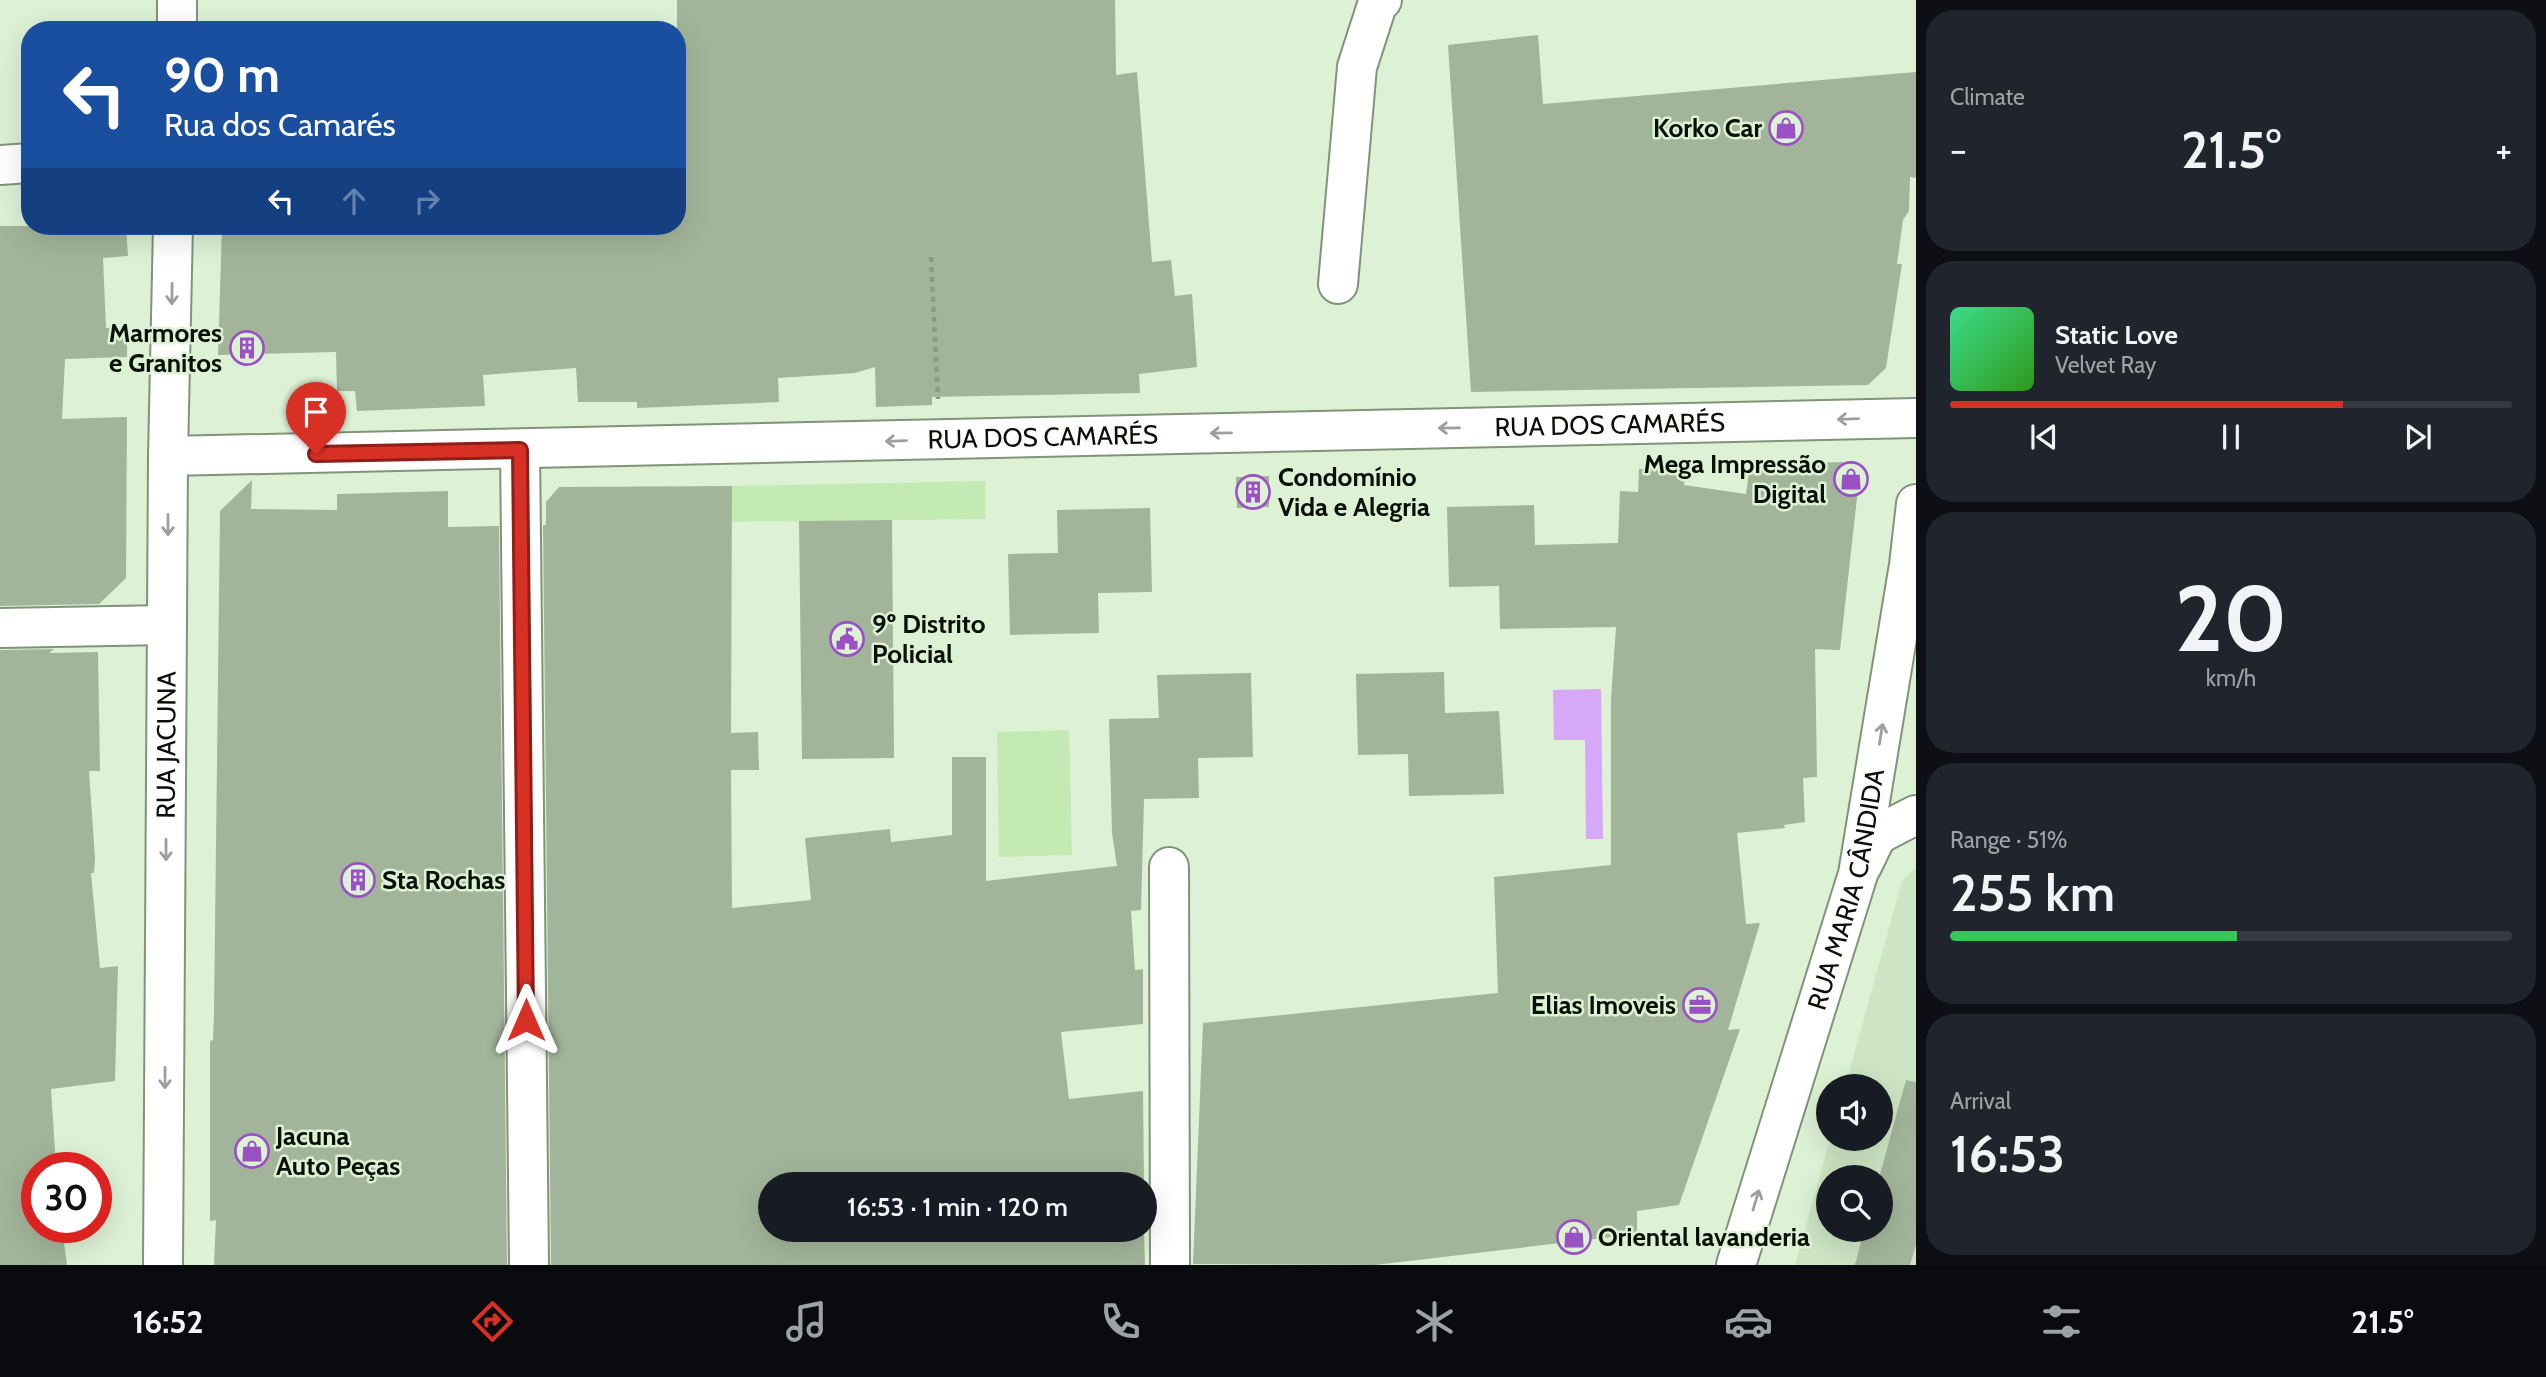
<!DOCTYPE html>
<meta charset="utf-8">
<style>
:root{--surface:#171b24;--page:#20242c;--text:#f1f3f6;--muted:#9ea1a6;--line:#363941;--accent:#d93025}
body{margin:0;font-family:Cabin,sans-serif;background:var(--page);color:var(--text);height:100vh;display:flex;flex-direction:column;font-size:26px;white-space:nowrap}
*{box-sizing:border-box;margin:0}
p{font-size:23px;color:var(--muted)}
.icon{flex:none;width:38px;height:38px;fill:none;stroke:currentColor;stroke-width:2;stroke-linecap:round;stroke-linejoin:round}
.map{position:relative;flex:1;overflow:hidden}
.drawer{display:flex;flex-direction:column;gap:10px;padding:10px;background:#0d0f14;width:630px}
.drawer>*{flex:none}
.banner{position:absolute;left:21px;top:21px;width:665px;height:214px;border-radius:28px;box-shadow:0 7px 28px #0002;background:#1a4fa0;color:#fff;overflow:hidden}
.buttons{position:absolute;left:1816px;top:1074px;display:grid;gap:14px}
.buttons a{display:grid;place-items:center;width:77px;height:77px;border-radius:50%;background:var(--surface);box-shadow:0 7px 28px #0002;font-size:35px}
.speed{position:absolute;left:21px;top:1152px;display:flex;gap:14px;font-size:35px;font-weight:700;text-align:center}
.speed>*{display:grid;place-content:center;width:91px;height:91px;border-radius:50%;background:var(--surface);box-shadow:0 7px 28px #0002;line-height:1}
.speed .limit{border:10px solid #d22;background:#fff;color:#111}
.pin{position:absolute;display:grid;place-items:center;width:60px;height:60px;color:#fff;margin:-72px -30px;border-radius:50% 50% 50% 0;rotate:-45deg;box-shadow:0 0 7px #0007}
.pin .icon{rotate:45deg}
.me{position:absolute;width:77px;margin:-38px;rotate:0deg;stroke-linejoin:round;filter:drop-shadow(0 0 5px #0008)}
.turn{display:flex;align-items:center;gap:24px;height:147px;padding:0 28px;font-size:32px}
.turn .icon{width:91px;height:91px;stroke-width:2.5}
.turn b{display:block;font-size:49px;line-height:60px}
.lanes{display:flex;align-items:center;height:66px;padding:0 28px;background:#0003;justify-content:center;gap:35px;direction:ltr}
.lanes .off{opacity:.35}
.big{font-size:52px;font-weight:600;line-height:1.1}
.drawer .tile{flex:1;display:flex;flex-direction:column;justify-content:center;gap:10px;min-width:0;padding:0 24px;border-radius:28px;background:var(--page)}
.drawer .dial{align-items:center;gap:0}
.dial b{font-size:91px;line-height:1}
.song{display:flex;align-items:center;gap:21px}
.cover{width:84px;height:84px;border-radius:10px;background:linear-gradient(135deg,hsl(150 70% 55%),hsl(110 70% 35%))}
.played{height:7px;border-radius:4px;background:linear-gradient(90deg,var(--accent) 70%,var(--line) 70%)}
.keys{display:flex;justify-content:space-around;direction:ltr}
.heat{display:flex;justify-content:space-between;align-items:center;font-size:38px;direction:ltr}
.charge{height:10px;border-radius:5px;background:linear-gradient(90deg,#34c759 51%,var(--line) 0)}
.trip{position:absolute;left:758px;top:1172px;width:399px;height:70px;border-radius:35px;background:var(--surface);box-shadow:0 7px 28px #0002;font-weight:600;line-height:70px;text-align:center}
.tabs{display:flex;height:112px;justify-content:space-around;align-items:center;background:#090b0e;color:var(--muted)}
.tabs .icon{width:49px;height:49px}
.tabs .active{color:var(--accent)}
.tabs b{font-size:32px;color:var(--text)}
main{display:flex;flex:1;min-height:0}
.map>svg:first-child{display:block}
.built{fill:#cde5c3;fill-rule:evenodd}
.green{fill:#c3eab3}
.water{fill:#d7a7f8}
.building{fill:#a2b59a}
.lines{fill:none;stroke-linecap:round;stroke-linejoin:round}
.minor-casing{stroke:#81937a;stroke-width:42}
.major-casing{stroke:#81937a;stroke-width:42}
.path{stroke:#8a9985;stroke-width:4.5;stroke-dasharray:5 5;stroke-linecap:butt}
.minor{stroke:#fff;stroke-width:38}
.major{stroke:#fff;stroke-width:38}
.oneway{stroke:#9d9f9c}
.route-casing{stroke:#8d1f18;stroke-width:18}
.route{stroke:#d93025;stroke-width:12}
.labels{text-anchor:middle;stroke-width:5;stroke-linejoin:round;paint-order:stroke}
.poi-label{font-size:26px;font-weight:bold;fill:#091007;stroke:#ddf1d5;text-anchor:start}
.street-label{font-size:26px;fill:#091007;stroke:#ddf1d5}
</style>
<main>
<div class="map">
<svg width="1916" height="1265" viewBox="0 0 1916 1265">
<rect width="100%" height="100%" fill="#ddf1d5"/>
<path class="built" d="M 1916,867 L 1916,1265 L 1795,1265 L 1830,1139 L 1881,1139 L 1881,1087 L 1845,1087 L 1902,881 ZM 1829,1178 L 1881,1178 L 1881,1230 L 1829,1230 Z"/>
<g class="green">
<path d="M 985,481 L 985,519 L 731,522 L 732,486 Z"/>
<path d="M 1069,730 L 1072,855 L 999,857 L 997,732 Z"/>
</g>
<path class="water" d="M 1601,689 L 1603,839 L 1586,839 L 1585,740 L 1554,740 L 1553,690 Z"/>
<g class="building">
<path d="M 677,0 L 1115,0 L 1116,75 L 1137,72 L 1152,262 L 1171,260 L 1175,296 L 1192,294 L 1197,367 L 1139,374 L 1140,393 L 932,397 L 932,405 L 876,407 L 875,367 L 855,373 L 778,378 L 779,402 L 637,408 L 637,402 L 578,402 L 576,368 L 483,375 L 485,406 L 357,411 L 355,391 L 337,391 L 336,352 L 218,355 L 222,226 L 677,226 Z"/>
<path d="M 1538,35 L 1543,104 L 1916,72 L 1916,178 L 1910,177 L 1909,211 L 1903,220 L 1897,264 L 1902,264 L 1886,368 L 1868,385 L 1471,392 L 1448,45 Z"/>
<path d="M 0,226 L 126,226 L 128,256 L 103,258 L 106,328 L 127,327 L 127,357 L 65,359 L 62,419 L 127,417 L 126,578 L 99,604 L 0,606 Z"/>
<path d="M 1843,462 L 1859,480 L 1840,650 L 1815,649 L 1817,777 L 1803,778 L 1805,822 L 1784,825 L 1785,828 L 1737,833 L 1746,924 L 1760,923 L 1728,1030 L 1740,1029 L 1679,1205 L 1637,1211 L 1637,1234 L 1375,1265 L 1193,1264 L 1203,1023 L 1498,993 L 1494,877 L 1611,865 L 1611,699 L 1616,627 L 1500,629 L 1499,586 L 1449,587 L 1447,507 L 1534,505 L 1535,545 L 1618,543 L 1620,491 L 1638,492 L 1639,469 L 1686,468 L 1684,485 L 1746,494 L 1750,465 Z"/>
<path d="M 1269,476 L 1269,507 L 1237,508 L 1236,477 Z"/>
<path d="M 252,480 L 251,509 L 337,510 L 337,494 L 448,491 L 448,527 L 499,526 L 507,1265 L 214,1265 L 216,1220 L 210,1221 L 210,1041 L 213,1040 L 214,1013 L 220,511 Z"/>
<path d="M 732,486 L 731,733 L 758,732 L 759,770 L 731,770 L 732,908 L 811,900 L 805,838 L 890,829 L 891,842 L 952,835 L 952,757 L 986,757 L 986,881 L 1117,866 L 1112,833 L 1109,719 L 1159,718 L 1157,675 L 1251,673 L 1253,757 L 1198,758 L 1199,798 L 1144,799 L 1141,910 L 1131,911 L 1135,970 L 1143,969 L 1143,1024 L 1061,1032 L 1069,1099 L 1143,1091 L 1144,1185 L 770,1185 L 770,1230 L 1144,1230 L 1145,1265 L 551,1265 L 543,525 L 546,525 L 546,502 L 559,487 Z"/>
<path d="M 1150,508 L 1152,592 L 1098,593 L 1099,633 L 1010,635 L 1008,554 L 1058,553 L 1057,510 Z"/>
<path d="M 892,520 L 894,758 L 802,759 L 799,521 Z"/>
<path d="M 54,649 L 49,653 L 98,652 L 100,771 L 89,771 L 95,858 L 94,873 L 91,873 L 100,968 L 118,966 L 115,1081 L 51,1089 L 56,1167 L 37,1167 L 37,1227 L 62,1227 L 67,1265 L 0,1265 L 0,650 Z"/>
<path d="M 1444,672 L 1445,713 L 1499,711 L 1504,794 L 1409,796 L 1408,754 L 1358,755 L 1356,674 Z"/>
<path d="M 1906,1080 L 1916,1082 L 1916,1245 L 1910,1265 L 1855,1265 L 1864,1230 L 1881,1230 L 1879,1178 Z"/>
</g>
<g class="lines">
<g class="minor-casing">
<g id="minor">
<path d="M 0,165 L 30,163"/>
<path d="M 1338,284 L 1357,67 L 1377,5 L 1382,0"/>
<path d="M 520,450 L 529,1265"/>
<path id="s1" d="M 168,456 L 1916,418"/>
<path d="M 0,628 L 167,625"/>
<path d="M 1169,867 L 1170,1265"/>
</g>
</g>
<g class="major-casing">
<g id="major">
<path d="M 177,30 L 177,0"/>
<path d="M 1862,866 L 1877,835 L 1916,815"/>
<path id="s2" d="M 163,1265 L 168,456 L 173,226"/>
<path id="s3" d="M 1736,1265 L 1858,874 L 1909,565 L 1916,504"/>
</g>
</g>
<path class="path" d="M 931,257 L 938,399"/>
<use href="#minor" class="minor"/>
<use href="#major" class="major"/>
</g>
<defs><path id="oneway-shaft" d="M-6 0H5M1.5-3L5.5 0L1.5 3" fill="none" stroke-width="1.6" stroke-linecap="round" stroke-linejoin="round" transform="scale(1.75)"/></defs>
<g class="oneway">
<use href="#oneway-shaft" transform="translate(172 294) rotate(91)"/>
<use href="#oneway-shaft" transform="translate(1848 419) rotate(178)"/>
<use href="#oneway-shaft" transform="translate(1449 428) rotate(179)"/>
<use href="#oneway-shaft" transform="translate(1221 433) rotate(179)"/>
<use href="#oneway-shaft" transform="translate(896 441) rotate(178)"/>
<use href="#oneway-shaft" transform="translate(168 525) rotate(90)"/>
<use href="#oneway-shaft" transform="translate(1881 734) rotate(-81)"/>
<use href="#oneway-shaft" transform="translate(166 850) rotate(90)"/>
<use href="#oneway-shaft" transform="translate(165 1078) rotate(90)"/>
<use href="#oneway-shaft" transform="translate(1756 1200) rotate(-73)"/>
</g>
<g class="lines">
<g class="route-casing">
<path id="route" d="M 316,454 L 520,450 L 526,1020"/>
</g>
<use href="#route" class="route"/>
</g>
<defs>
<g id="shop-ring" transform="scale(1.75)"><circle r="9.5" fill="#ddf1d5" stroke="#9951c4" stroke-width="1.5"/><path d="M-5-2.5h2.3a2.7 3.5 0 0 1 5.4 0H5L5.5 6h-11ZM-1.5-2.5h3a1.5 2.3 0 0 0-3 0Z" fill="#9951c4"/></g>
<g id="building-ring" transform="scale(1.75)"><circle r="9.5" fill="#ddf1d5" stroke="#9951c4" stroke-width="1.5"/><path d="M-4-6H4V6H1V3H-1V6H-4ZM-2.5-4.3h1.7v1.8h-1.7ZM.8-4.3h1.7v1.8H.8ZM-2.5-1h1.7V.8h-1.7ZM.8-1h1.7V.8H.8Z" fill="#9951c4"/></g>
<g id="civic-ring" transform="scale(1.75)"><circle r="9.5" fill="#ddf1d5" stroke="#9951c4" stroke-width="1.5"/><path d="M-.6-6.5H3V-4.5H.6V-3L4-1V1h2V6H-6V1h2V-1L-.6-3ZM-1.2 2.5V6h2.4V2.5Z" fill="#9951c4"/></g>
<g id="office-ring" transform="scale(1.75)"><circle r="9.5" fill="#ddf1d5" stroke="#9951c4" stroke-width="1.5"/><path d="M-6-3h4V-5.5h4V-3h4V5H-6ZM-1-4.5V-3h2v-1.5ZM-6 0V1H6V0Z" fill="#9951c4"/></g>
</defs>
<g fill-rule="evenodd">
<use href="#shop-ring" x="1786" y="128"/>
<use href="#building-ring" x="247" y="348"/>
<use href="#shop-ring" x="1851" y="479"/>
<use href="#building-ring" x="1253" y="492"/>
<use href="#civic-ring" x="847" y="639"/>
<use href="#building-ring" x="358" y="880"/>
<use href="#office-ring" x="1700" y="1005"/>
<use href="#shop-ring" x="252" y="1151"/>
<use href="#shop-ring" x="1574" y="1237"/>
</g>
<g class="labels">
<g class="poi-label">
<text x="1762" y="137" text-anchor="end">Korko Car</text>
<text x="222" y="342" text-anchor="end">Marmores<tspan x="222" dy="30">e Granitos</tspan></text>
<text x="1826" y="473" text-anchor="end">Mega Impressão<tspan x="1826" dy="30">Digital</tspan></text>
<text x="1278" y="486">Condomínio<tspan x="1278" dy="30">Vida e Alegria</tspan></text>
<text x="872" y="633">9º Distrito<tspan x="872" dy="30">Policial</tspan></text>
<text x="382" y="889">Sta Rochas</text>
<text x="1676" y="1014" text-anchor="end">Elias Imoveis</text>
<text x="276" y="1145">Jacuna<tspan x="276" dy="30">Auto Peças</tspan></text>
<text x="1598" y="1246">Oriental lavanderia</text>
</g>
<g class="street-label">
<text dy="9" stroke="none"><textPath href="#s1" startOffset="1442">RUA DOS CAMARÉS</textPath></text>
<text dy="9" stroke="none"><textPath href="#s1" startOffset="875">RUA DOS CAMARÉS</textPath></text>
<text dy="9" stroke="none"><textPath href="#s2" startOffset="520">RUA JACUNA</textPath></text>
<text dy="9" stroke="none"><textPath href="#s3" startOffset="392">RUA MARIA CÂNDIDA</textPath></text>
</g>
</g>
</svg>
<div class="buttons">
<a><svg class="icon" aria-label="sound" viewBox="0 0 24 24"><path d="M4 9h4l5-4v14l-5-4H4zM17 9q2 3 0 6"/></svg></a>
<a><svg class="icon" aria-label="search" viewBox="0 0 24 24"><circle cx="10" cy="10" r="6"/><path d="M15 15l6 6"/></svg></a>
</div>
<div class="speed"><div class="limit">30</div></div>
<div class="pin" style="left:316px;top:454px;background:#d93025"><svg class="icon" aria-label="arrive" viewBox="0 0 24 24"><path d="M6 21V4h12l-3 4 3 4H6"/></svg></div>
<svg class="me" style="left:526px;top:1020px" viewBox="-20 -20 40 40"><path d="M0-17L14 15 0 8-14 15z" fill="#d93025" stroke="#fff" stroke-width="4"/></svg>
<div class="trip">16:53 · 1 min · 120 m</div>
<div class="banner">
<div class="turn"><svg class="icon" aria-label="left" viewBox="0 0 24 24"><path d="M17 20v-9H6M10 6l-5 5 5 5"/></svg><div><b>90 m</b>Rua dos Camarés</div></div>
<div class="lanes"><svg class="icon" aria-label="left" viewBox="0 0 24 24"><path d="M17 20v-9H6M10 6l-5 5 5 5"/></svg><svg class="icon off" aria-label="ahead" viewBox="0 0 24 24"><path d="M12 20V5M6 11l6-6 6 6"/></svg><svg class="icon off" aria-label="right" viewBox="0 0 24 24"><path d="M7 20v-9h11M14 6l5 5-5 5"/></svg></div>
</div>
</div>
<section class="drawer">
<div class="tile"><p>Climate</p>
<div class="heat"><a>−</a><b class="big">21.5°</b><a>+</a></div>
</div>
<div class="tile">
<div class="song"><i class="cover"></i><div><b>Static Love</b><p>Velvet Ray</p></div></div>
<div class="played"></div>
<div class="keys"><svg class="icon" aria-label="previous" viewBox="0 0 24 24"><path d="M18 5L8 12l10 7zM5 5v14"/></svg><svg class="icon" aria-label="pause" viewBox="0 0 24 24"><path d="M8 5v14M16 5v14"/></svg><svg class="icon" aria-label="next" viewBox="0 0 24 24"><path d="M6 5l10 7-10 7zM19 5v14"/></svg></div>
</div>
<div class="tile dial"><b>20</b><p>km/h</p></div>
<div class="tile"><p>Range · 51%</p><b class="big">255 km</b><div class="charge"></div></div>
<div class="tile"><p>Arrival</p><b class="big">16:53</b></div>
</section>
</main>
<nav class="tabs">
<b>16:52</b>
<svg class="icon active" aria-label="directions" viewBox="0 0 24 24"><path d="M12 3l9 9-9 9-9-9zM9 14v-3h6M13 9l2 2-2 2"/></svg>
<svg class="icon" aria-label="music" viewBox="0 0 24 24"><path d="M9 18V5l10-2v13"/><circle cx="6" cy="18" r="3"/><circle cx="16" cy="16" r="3"/></svg>
<svg class="icon" aria-label="phone" viewBox="0 0 24 24"><path d="M5 4h4l2 5-3 2q2 4 5 5l2-3 5 2v4C11 20 4 13 5 4z"/></svg>
<svg class="icon" aria-label="climate" viewBox="0 0 24 24"><path d="M12 3v18M4 7l16 10M4 17L20 7"/></svg>
<svg class="icon" aria-label="car" viewBox="0 0 24 24"><path d="M5 17H2v-5l4-1 3-4h7l3 4 3 1v5h-3M9 17h6M6 11h13"/><circle cx="7" cy="17" r="2"/><circle cx="17" cy="17" r="2"/></svg>
<svg class="icon" aria-label="filters" viewBox="0 0 24 24"><path d="M4 7h16M4 17h16"/><circle cx="9" cy="7" r="2"/><circle cx="15" cy="17" r="2"/></svg>
<b>21.5°</b>
</nav>
